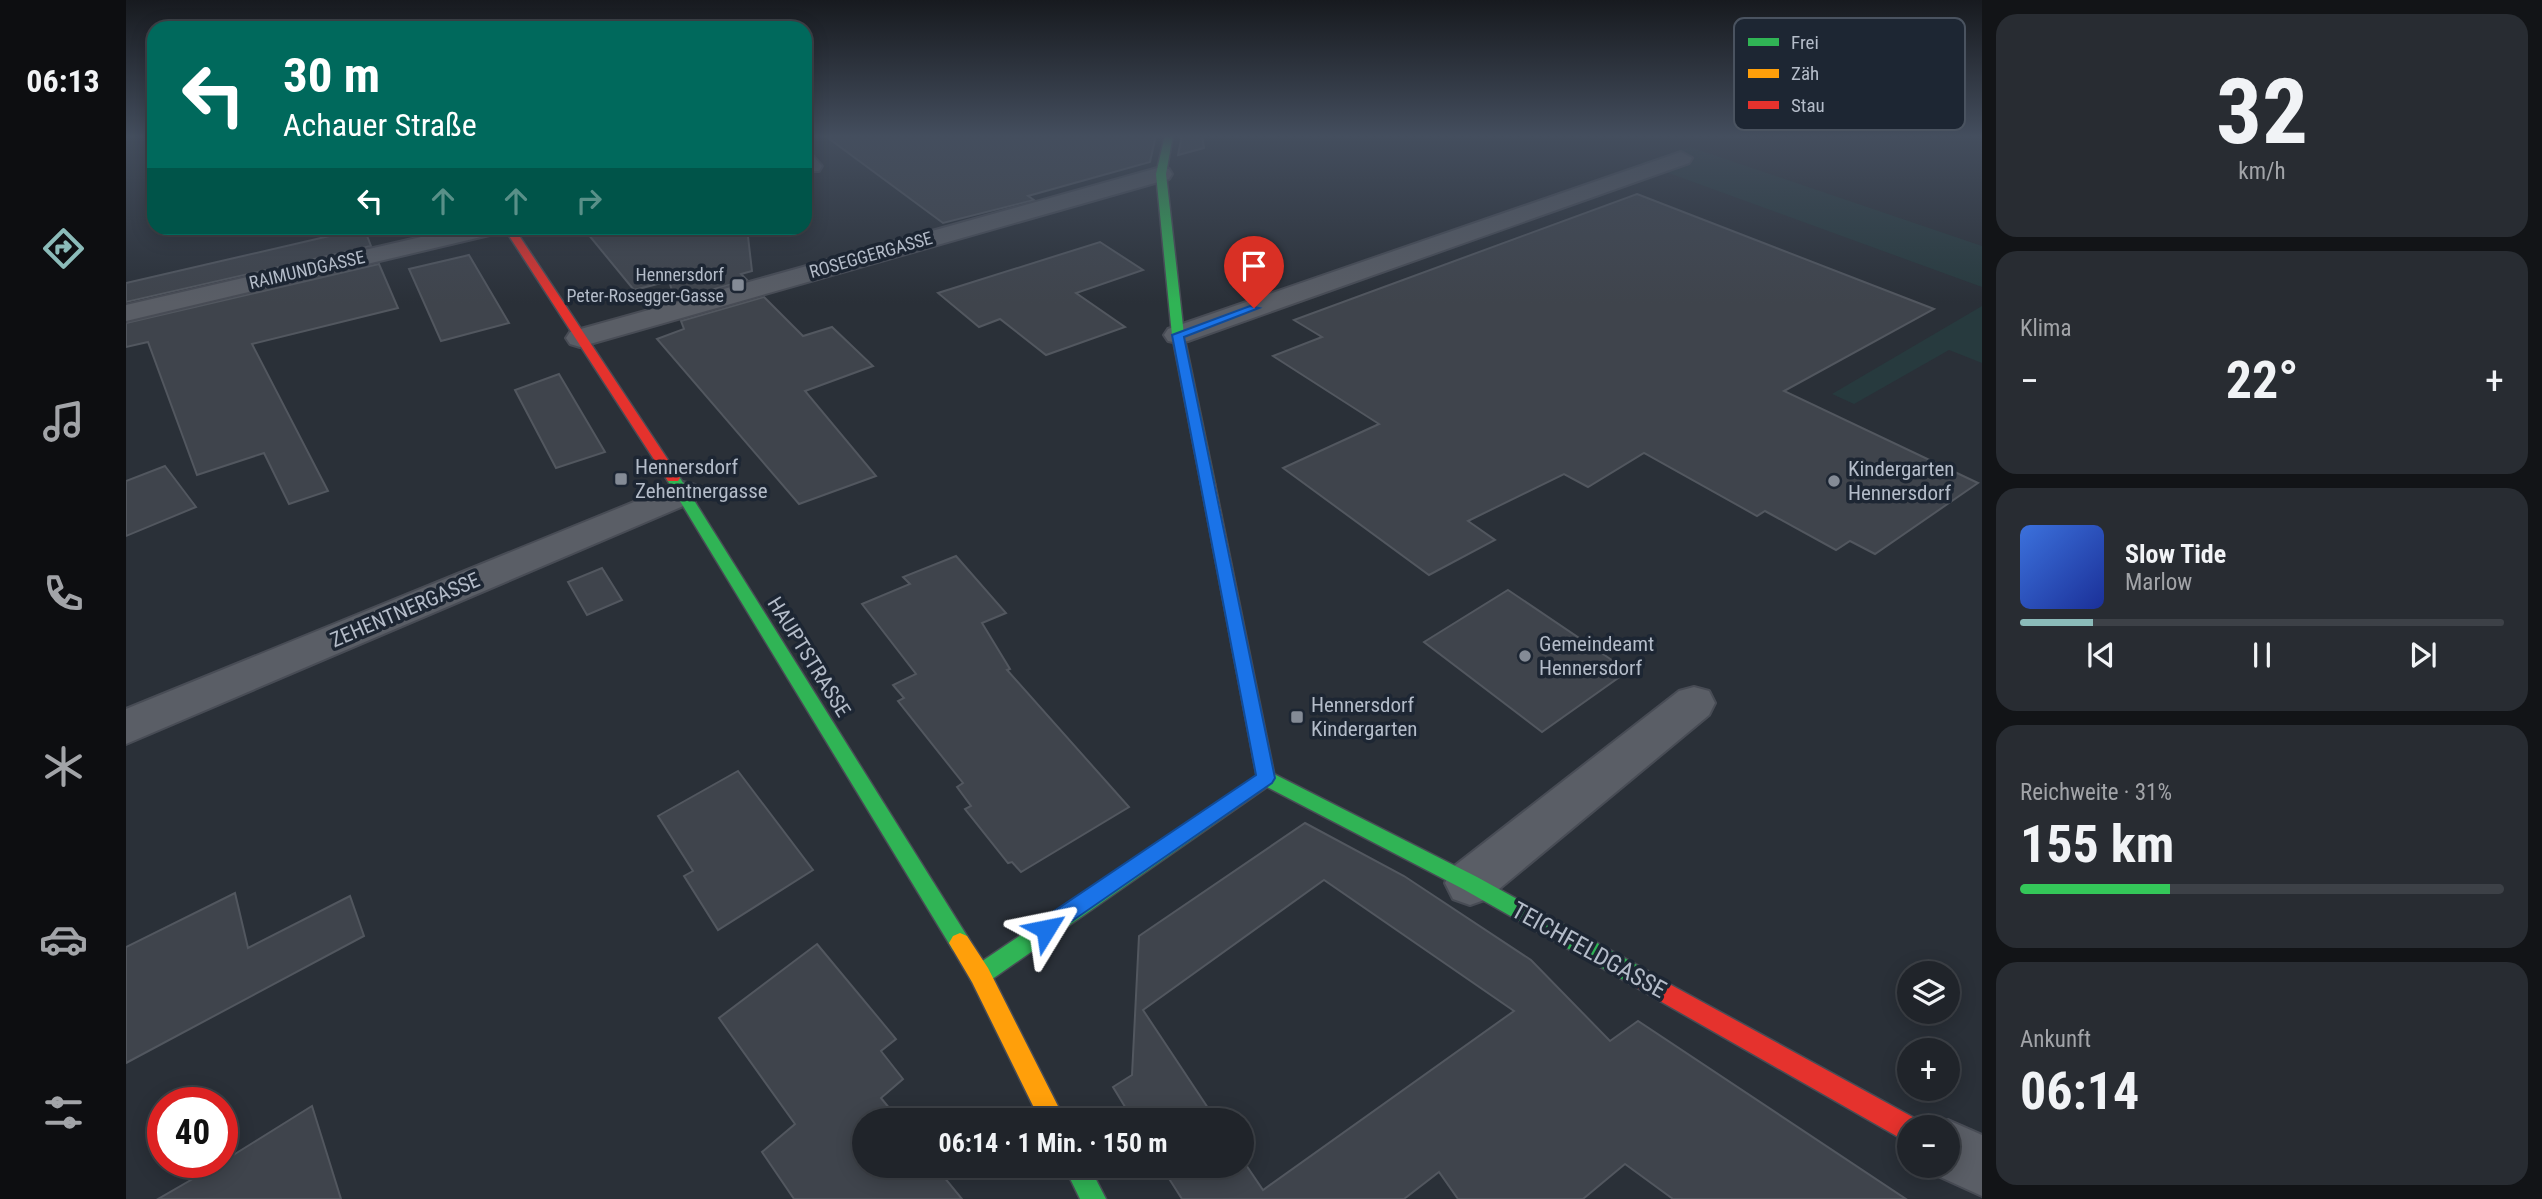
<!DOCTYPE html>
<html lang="de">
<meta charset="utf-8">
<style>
:root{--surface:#20242a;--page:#282c32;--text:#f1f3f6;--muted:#a2a4a8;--line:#3d4147;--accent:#8bbbb9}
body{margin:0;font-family:"Roboto Condensed",sans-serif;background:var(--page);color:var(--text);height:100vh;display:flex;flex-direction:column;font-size:26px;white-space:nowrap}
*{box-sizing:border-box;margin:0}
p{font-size:23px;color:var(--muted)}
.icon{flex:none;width:38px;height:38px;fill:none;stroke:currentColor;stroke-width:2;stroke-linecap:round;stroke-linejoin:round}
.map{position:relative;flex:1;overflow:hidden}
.drawer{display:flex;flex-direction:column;gap:14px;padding:14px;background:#121417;width:560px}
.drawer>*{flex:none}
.top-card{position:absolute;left:21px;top:21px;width:665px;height:214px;border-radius:21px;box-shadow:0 4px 18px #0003,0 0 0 2px var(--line);background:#00695c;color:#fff;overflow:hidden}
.buttons{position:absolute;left:1771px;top:961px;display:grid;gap:14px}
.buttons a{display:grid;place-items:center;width:63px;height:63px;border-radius:50%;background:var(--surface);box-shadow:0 4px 18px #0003,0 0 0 2px var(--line);font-size:35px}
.speed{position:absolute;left:21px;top:1087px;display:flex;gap:14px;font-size:35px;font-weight:700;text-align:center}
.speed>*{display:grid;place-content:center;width:91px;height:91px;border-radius:50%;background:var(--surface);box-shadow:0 4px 18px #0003,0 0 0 2px var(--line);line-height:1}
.speed .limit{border:10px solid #d22;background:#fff;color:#111}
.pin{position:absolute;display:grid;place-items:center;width:60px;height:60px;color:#fff;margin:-72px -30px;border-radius:50% 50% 50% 0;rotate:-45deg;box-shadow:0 0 7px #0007}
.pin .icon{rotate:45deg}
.me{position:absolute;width:77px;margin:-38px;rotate:55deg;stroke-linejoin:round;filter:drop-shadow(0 0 5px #0008)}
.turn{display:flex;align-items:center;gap:24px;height:147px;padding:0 21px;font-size:32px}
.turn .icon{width:91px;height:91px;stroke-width:2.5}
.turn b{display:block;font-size:49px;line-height:60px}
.lanes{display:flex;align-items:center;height:66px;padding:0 21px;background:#0003;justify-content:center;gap:35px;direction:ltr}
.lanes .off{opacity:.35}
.big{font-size:52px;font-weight:700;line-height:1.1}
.drawer .tile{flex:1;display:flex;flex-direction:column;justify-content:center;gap:10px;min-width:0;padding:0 24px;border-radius:21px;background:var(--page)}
.drawer .dial{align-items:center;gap:0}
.dial b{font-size:91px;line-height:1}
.song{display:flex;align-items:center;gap:21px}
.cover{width:84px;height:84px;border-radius:10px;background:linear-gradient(135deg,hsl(220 70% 55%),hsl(230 70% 35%))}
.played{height:7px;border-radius:4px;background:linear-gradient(90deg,var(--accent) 15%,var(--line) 15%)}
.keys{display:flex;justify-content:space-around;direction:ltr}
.heat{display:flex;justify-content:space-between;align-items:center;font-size:38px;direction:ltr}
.charge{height:10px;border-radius:5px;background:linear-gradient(90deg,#34c759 31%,var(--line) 0)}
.trip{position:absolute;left:726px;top:1108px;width:402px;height:70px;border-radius:35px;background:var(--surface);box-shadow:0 4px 18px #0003,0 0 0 2px var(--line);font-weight:700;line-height:70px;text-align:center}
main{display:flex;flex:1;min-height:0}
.tabs{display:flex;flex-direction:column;width:126px;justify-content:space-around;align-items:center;background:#0d0e11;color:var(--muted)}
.tabs .icon{width:49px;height:49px}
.tabs .selected{color:var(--accent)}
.tabs b{font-size:32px;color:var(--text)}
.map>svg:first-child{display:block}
.green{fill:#273a3e}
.building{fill:#3f444c;stroke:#52575f;stroke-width:2}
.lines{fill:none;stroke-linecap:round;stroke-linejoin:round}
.street-casing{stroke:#484c55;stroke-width:4}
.fast-casing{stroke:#484c55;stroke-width:3}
.slow-casing{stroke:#484c55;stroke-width:3}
.jam-casing{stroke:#484c55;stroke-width:3}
.street{fill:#5a5e66;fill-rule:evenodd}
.fast{fill:#30b455;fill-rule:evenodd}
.slow{fill:#ff9f0a;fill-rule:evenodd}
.jam{fill:#e5322d;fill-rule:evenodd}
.route{fill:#1a73e8;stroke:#114b97;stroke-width:2}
.poi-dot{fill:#848b96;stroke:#1d2633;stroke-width:2.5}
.labels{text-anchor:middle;stroke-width:7;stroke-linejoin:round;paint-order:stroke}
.far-street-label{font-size:18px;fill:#b4bcc9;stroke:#1d2633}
.far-poi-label{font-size:18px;fill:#b4bcc9;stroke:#1d2633;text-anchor:end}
.poi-label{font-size:21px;fill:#b4bcc9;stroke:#1d2633;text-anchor:start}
.street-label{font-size:21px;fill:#b4bcc9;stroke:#1d2633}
.near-street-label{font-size:24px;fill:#b4bcc9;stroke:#1d2633}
.key{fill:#1d2633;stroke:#4a5360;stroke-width:2}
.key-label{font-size:19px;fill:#b4bcc9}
</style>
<main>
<nav class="tabs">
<b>06:13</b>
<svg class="icon selected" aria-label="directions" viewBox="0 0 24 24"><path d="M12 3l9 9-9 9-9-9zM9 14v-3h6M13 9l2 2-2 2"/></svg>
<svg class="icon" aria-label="music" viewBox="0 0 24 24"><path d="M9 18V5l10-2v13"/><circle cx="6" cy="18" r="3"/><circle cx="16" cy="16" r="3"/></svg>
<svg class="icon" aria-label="phone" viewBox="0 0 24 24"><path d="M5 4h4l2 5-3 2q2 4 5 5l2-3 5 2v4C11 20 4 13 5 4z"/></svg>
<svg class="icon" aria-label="climate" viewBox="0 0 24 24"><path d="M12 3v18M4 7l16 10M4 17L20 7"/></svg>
<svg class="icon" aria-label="car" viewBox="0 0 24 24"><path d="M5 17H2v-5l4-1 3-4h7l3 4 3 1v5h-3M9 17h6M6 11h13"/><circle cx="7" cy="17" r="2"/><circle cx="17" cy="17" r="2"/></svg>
<svg class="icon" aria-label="filters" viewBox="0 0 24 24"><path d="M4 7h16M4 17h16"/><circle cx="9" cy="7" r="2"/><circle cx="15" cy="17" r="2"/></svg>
</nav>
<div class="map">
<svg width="1856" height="1199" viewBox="0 0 1856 1199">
<rect width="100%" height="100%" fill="#2a3038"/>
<g class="green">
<path d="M 1564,147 L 1856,246 L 1856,287 L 1515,163 Z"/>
<path d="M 1856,306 L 1856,363 L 1823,350 L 1728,404 L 1706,394 Z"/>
</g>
<g class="building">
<path d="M 698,135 L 1030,135 L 1024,162 L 902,196 L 908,200 L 817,223 Z"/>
<path d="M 1056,135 L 1076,135 L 1078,148 L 1052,155 Z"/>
<path d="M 1511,194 L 1808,309 L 1658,391 L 1852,483 L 1749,554 L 1724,541 L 1710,550 L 1639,511 L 1631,516 L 1518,453 L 1462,487 L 1438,474 L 1342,521 L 1369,540 L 1303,575 L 1157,468 L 1253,424 L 1147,356 L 1196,337 L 1168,320 Z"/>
<path d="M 238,228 L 245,246 L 0,302 L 0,283 Z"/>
<path d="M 457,228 L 621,228 L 626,271 L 615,274 L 621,280 L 549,300 L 543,281 L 508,290 Z"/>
<path d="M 974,242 L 1017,270 L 950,293 L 999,327 L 920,355 L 874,319 L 853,327 L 812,293 Z"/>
<path d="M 343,255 L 383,323 L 315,341 L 283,269 Z"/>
<path d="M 253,264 L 272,308 L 126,344 L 202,491 L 163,504 L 138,453 L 71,475 L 22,342 L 0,347 L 0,323 Z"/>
<path d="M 638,297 L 677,336 L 706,327 L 747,366 L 679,391 L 750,476 L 673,504 L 531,339 L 558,329 L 555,321 Z"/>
<path d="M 433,374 L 479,452 L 430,468 L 389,390 Z"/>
<path d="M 39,466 L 70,507 L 0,536 L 0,481 Z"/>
<path d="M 830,556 L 880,613 L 856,623 L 884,669 L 881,670 L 1003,807 L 895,872 L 886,862 L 882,863 L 839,809 L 845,806 L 831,787 L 837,783 L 772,701 L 778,698 L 767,685 L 790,674 L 736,604 L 784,584 L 777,577 Z"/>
<path d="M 476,568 L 496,600 L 461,615 L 442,582 Z"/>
<path d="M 1382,590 L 1502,671 L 1416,732 L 1298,642 Z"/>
<path d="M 612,771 L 687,870 L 592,930 L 558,876 L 567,871 L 532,816 Z"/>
<path d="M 1179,823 L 1278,876 L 1405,960 L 1484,1041 L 1512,1021 L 1780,1199 L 1547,1199 L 1499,1164 L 1457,1199 L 1332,1199 L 1313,1172 L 1278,1199 L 1056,1199 L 1035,1166 L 1116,1166 L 1116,1159 L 1137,1190 L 1388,1011 L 1198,880 L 1017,1010 L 1090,1120 L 1007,1120 L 987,1087 L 1006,1075 L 1013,936 Z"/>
<path d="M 109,893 L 122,948 L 224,896 L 238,936 L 0,1063 L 0,947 Z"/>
<path d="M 691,944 L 770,1039 L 755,1051 L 777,1079 L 755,1098 L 773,1120 L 738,1120 L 738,1166 L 809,1166 L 836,1199 L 668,1199 L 636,1152 L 669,1124 L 593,1018 Z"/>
<path d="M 186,1106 L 215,1199 L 32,1199 L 96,1162 Z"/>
</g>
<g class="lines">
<g class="street-casing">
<g id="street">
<path d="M 1555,152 L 1566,158 L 1563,163 L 1062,341 L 1052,343 L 1042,341 L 1038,335 L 1042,329 Z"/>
<path d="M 679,155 L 687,156 L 696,166 L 693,171 L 679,171 Z"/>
<path d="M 1035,167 L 1043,169 L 1046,174 L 1043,179 L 464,344 L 454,347 L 444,344 L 440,338 L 444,332 Z"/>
<path d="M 334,228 L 375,228 L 372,233 L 0,321 L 0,305 Z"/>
<path d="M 557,482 L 569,485 L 574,493 L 569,501 L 0,744 L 0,709 Z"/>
<path d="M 1568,687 L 1583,691 L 1589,703 L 1583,715 L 1361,899 L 1344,905 L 1327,899 L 1319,883 L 1327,867 L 1553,691 Z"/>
<path d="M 1822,1120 L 1856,1135 L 1856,1196 L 1801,1171 L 1799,1166 L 1822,1166 L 1822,1127 L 1805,1127 Z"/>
</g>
</g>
<g class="fast-casing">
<g id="fast">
<path d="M 1039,135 L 1047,135 L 1040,174 L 1058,335 L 1089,484 L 1082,488 L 1075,484 L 1046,335 L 1030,174 Z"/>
<path d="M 547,474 L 554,478 L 841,936 L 845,943 L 841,950 L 834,953 L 827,950 L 540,478 Z"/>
<path d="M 1140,770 L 1351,877 L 1522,971 L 1525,978 L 1522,985 L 1514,988 L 1506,985 L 1337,889 L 1141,787 L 862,982 L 854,985 L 846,982 L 843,975 L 846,968 Z"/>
<path d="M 938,1166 L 963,1166 L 980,1199 L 954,1199 Z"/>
</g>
</g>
<g class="slow-casing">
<g id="slow">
<path d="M 1082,480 L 1089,484 L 1149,778 L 1147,783 L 1140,786 L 1133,783 L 1131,778 L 1075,484 Z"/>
<path d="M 834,933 L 841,936 L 862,968 L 939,1120 L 914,1120 L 846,982 L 823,943 L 827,936 Z"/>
</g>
</g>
<g class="jam-casing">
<g id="jam">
<path d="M 378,228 L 388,228 L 554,478 L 552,481 L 542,481 Z"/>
<path d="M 1514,968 L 1792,1120 L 1794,1127 L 1783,1127 L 1783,1141 L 1774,1138 L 1506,985 L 1503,978 L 1506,971 Z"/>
</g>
</g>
<use href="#street" class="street"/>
<use href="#fast" class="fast"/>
<use href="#slow" class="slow"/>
<use href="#jam" class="jam"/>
</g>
<linearGradient id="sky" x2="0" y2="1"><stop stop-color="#171a1f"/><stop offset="0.45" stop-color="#444e5e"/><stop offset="1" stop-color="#444e5e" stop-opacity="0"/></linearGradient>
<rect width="1856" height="303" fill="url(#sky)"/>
<path class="route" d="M 1124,306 L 1133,308 L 1058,337 L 1149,778 L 1146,783 L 920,939 L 912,936 L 909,929 L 912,922 L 1130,775 L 1046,335 Z"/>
<g class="poi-dot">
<rect x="605" y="278" width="14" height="14" rx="3.5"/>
<rect x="488" y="472" width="14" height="14" rx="3.5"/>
<circle cx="1708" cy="481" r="7"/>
<circle cx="1399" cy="656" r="7"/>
<rect x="1164" y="710" width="14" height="14" rx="3.5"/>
</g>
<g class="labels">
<g class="far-street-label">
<text transform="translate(745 255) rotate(-16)" y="6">ROSEGGERGASSE</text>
<text transform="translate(181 270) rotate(-13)" y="6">RAIMUNDGASSE</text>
</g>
<g class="far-poi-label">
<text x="598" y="281">Hennersdorf<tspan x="598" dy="21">Peter-Rosegger-Gasse</tspan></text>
</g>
<g class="poi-label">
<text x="509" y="474">Hennersdorf<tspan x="509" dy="24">Zehentnergasse</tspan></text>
<text x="1722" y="476">Kindergarten<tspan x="1722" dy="24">Hennersdorf</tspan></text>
<text x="1413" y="651">Gemeindeamt<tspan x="1413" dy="24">Hennersdorf</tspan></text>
<text x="1185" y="712">Hennersdorf<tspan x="1185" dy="24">Kindergarten</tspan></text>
</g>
<g class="street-label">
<text transform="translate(279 610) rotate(-23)" y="7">ZEHENTNERGASSE</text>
<text transform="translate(683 657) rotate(58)" y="7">HAUPTSTRASSE</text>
</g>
<g class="near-street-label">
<text transform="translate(1463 950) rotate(29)" y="8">TEICHFELDGASSE</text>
</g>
</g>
<rect x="1608" y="18" width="231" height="112" rx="10" class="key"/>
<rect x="1622" y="38" width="31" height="8" fill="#30b455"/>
<rect x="1622" y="69" width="31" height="9" fill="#ff9f0a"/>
<rect x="1622" y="101" width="31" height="8" fill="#e5322d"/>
<g class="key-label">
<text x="1665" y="49">Frei</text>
<text x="1665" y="80">Zäh</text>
<text x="1665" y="112">Stau</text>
</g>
</svg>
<div class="buttons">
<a><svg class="icon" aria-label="layers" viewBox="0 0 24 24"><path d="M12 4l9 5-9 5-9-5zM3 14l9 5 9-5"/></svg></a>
<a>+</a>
<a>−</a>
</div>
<div class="speed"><div class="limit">40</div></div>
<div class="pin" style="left:1128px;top:308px;background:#d93025"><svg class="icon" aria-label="arrive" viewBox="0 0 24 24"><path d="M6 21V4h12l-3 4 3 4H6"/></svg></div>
<svg class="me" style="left:920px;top:929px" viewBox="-20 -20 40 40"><path d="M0-17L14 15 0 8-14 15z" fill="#1a73e8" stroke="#fff" stroke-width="4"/></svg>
<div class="trip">06:14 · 1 Min. · 150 m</div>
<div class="top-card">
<div class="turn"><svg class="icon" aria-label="left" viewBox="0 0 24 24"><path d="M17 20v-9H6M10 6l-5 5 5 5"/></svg><div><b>30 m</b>Achauer Straße</div></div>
<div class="lanes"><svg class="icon" aria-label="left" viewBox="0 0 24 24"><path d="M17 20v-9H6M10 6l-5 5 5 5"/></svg><svg class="icon off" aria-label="ahead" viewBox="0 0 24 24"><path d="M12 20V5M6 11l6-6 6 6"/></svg><svg class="icon off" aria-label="ahead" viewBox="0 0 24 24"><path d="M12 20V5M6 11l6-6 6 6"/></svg><svg class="icon off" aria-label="right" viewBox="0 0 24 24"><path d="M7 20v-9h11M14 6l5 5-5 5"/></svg></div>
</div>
</div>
<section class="drawer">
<div class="tile dial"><b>32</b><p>km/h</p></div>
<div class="tile"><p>Klima</p>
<div class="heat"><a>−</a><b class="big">22°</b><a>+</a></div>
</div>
<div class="tile">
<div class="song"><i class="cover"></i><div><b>Slow Tide</b><p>Marlow</p></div></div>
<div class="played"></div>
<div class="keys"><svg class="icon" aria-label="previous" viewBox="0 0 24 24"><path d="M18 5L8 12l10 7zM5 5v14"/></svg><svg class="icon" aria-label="pause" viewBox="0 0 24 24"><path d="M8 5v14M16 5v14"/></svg><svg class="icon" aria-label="next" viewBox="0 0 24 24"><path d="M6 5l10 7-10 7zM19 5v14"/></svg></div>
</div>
<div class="tile"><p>Reichweite · 31%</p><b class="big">155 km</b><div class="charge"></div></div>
<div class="tile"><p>Ankunft</p><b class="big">06:14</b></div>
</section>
</main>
